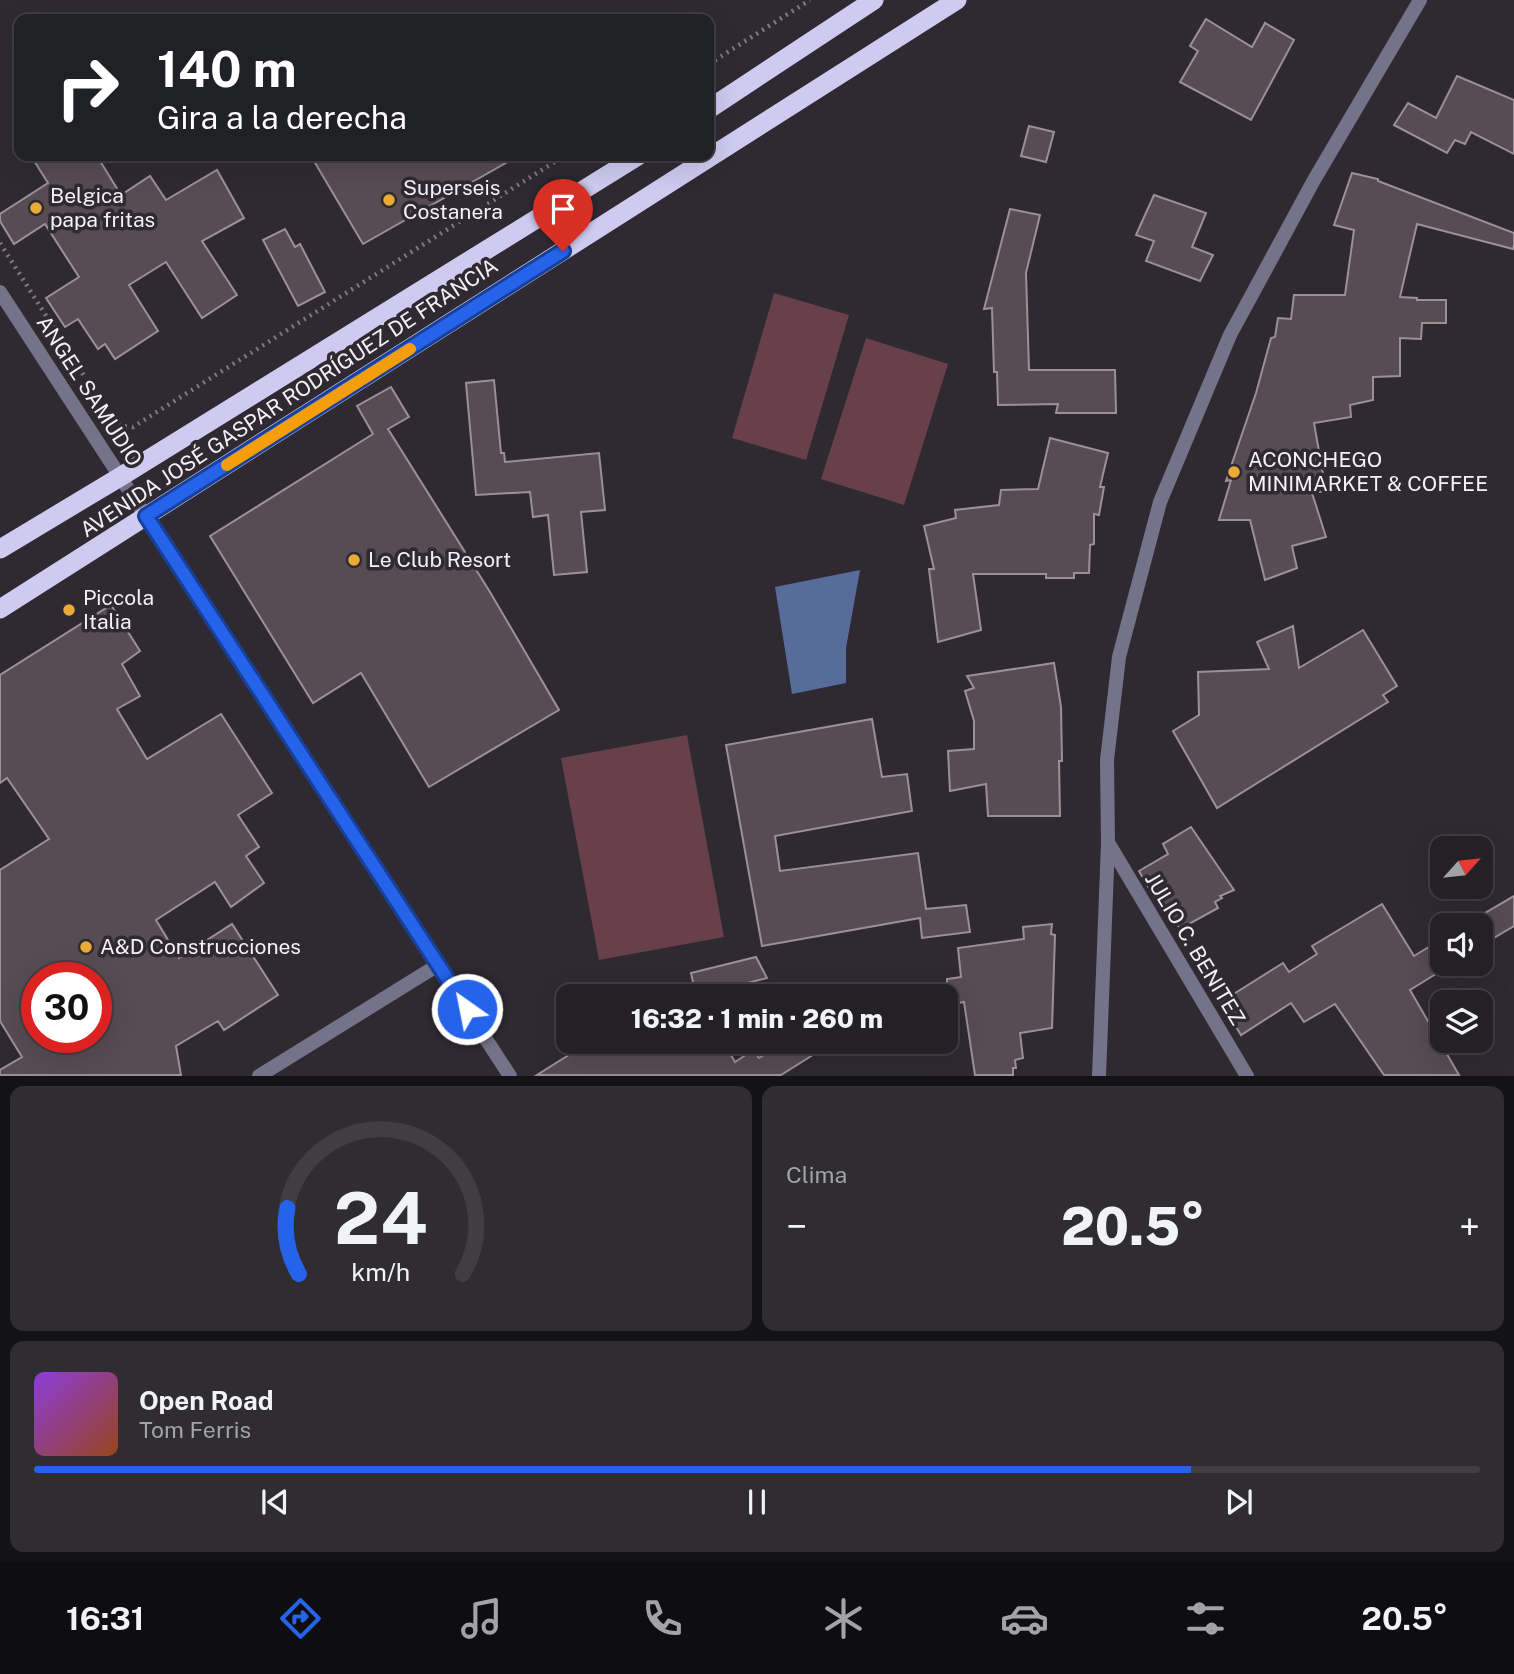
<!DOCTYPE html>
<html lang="es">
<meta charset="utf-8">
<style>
:root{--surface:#232026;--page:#2f2d32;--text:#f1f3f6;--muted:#a3a3a7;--line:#403e43;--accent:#2563eb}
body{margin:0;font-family:"Public Sans",sans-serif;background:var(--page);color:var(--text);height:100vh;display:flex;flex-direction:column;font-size:26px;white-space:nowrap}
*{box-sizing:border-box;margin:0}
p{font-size:23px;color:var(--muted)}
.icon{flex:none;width:38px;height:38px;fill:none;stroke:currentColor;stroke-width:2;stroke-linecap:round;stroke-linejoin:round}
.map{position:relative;height:1076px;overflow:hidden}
.drawer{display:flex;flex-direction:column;gap:10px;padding:10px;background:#131215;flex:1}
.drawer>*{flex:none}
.top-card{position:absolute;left:14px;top:14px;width:700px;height:147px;border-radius:14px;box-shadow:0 7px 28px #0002,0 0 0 2px var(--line);background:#202124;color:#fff;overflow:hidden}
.needle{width:46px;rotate:63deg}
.fabs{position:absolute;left:1430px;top:836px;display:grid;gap:14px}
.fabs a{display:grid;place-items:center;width:63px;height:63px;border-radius:14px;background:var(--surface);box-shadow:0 7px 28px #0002,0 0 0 2px var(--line);font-size:35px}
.speed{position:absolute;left:21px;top:962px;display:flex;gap:14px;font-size:35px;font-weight:700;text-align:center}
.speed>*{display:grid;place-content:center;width:91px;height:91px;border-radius:50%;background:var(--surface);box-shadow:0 7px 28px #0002,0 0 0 2px var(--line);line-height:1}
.speed .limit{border:10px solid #d22;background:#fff;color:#111}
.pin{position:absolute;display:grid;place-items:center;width:60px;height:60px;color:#fff;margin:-72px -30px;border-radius:50% 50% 50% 0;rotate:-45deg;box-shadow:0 0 7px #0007}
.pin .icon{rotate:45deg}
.me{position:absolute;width:77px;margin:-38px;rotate:327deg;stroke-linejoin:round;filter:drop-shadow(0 0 5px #0008)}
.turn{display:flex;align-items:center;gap:24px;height:147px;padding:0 28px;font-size:32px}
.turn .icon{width:91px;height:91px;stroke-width:2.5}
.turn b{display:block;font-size:49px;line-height:60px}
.big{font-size:52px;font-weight:800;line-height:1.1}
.drawer .card{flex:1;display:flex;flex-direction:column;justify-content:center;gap:10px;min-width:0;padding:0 24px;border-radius:14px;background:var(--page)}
.drawer .dial{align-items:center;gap:0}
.dial svg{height:182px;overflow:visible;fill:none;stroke:var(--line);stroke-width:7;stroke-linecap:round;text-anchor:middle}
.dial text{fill:var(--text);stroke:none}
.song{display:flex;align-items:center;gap:21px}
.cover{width:84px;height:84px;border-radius:10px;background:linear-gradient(135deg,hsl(270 70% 55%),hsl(20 70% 35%))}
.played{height:7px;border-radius:4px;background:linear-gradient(90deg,var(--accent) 80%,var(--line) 80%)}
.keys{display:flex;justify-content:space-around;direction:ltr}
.heat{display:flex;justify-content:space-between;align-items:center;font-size:38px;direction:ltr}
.drawer .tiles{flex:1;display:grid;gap:10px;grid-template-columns:1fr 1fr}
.card:last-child{grid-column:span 2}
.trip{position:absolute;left:556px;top:984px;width:402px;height:70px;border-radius:14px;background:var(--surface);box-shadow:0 7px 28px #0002,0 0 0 2px var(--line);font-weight:800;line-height:70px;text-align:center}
.tab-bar{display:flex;height:112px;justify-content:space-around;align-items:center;background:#0e0d0f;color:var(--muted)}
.tab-bar .icon{width:49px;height:49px}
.tab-bar .selected{color:var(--accent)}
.tab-bar b{font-size:32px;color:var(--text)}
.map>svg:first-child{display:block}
.green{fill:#674049}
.water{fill:#586c99}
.building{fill:#564c52;stroke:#9c9097;stroke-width:2;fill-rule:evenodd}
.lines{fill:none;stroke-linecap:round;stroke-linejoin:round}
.path{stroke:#7e7980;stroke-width:4.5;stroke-dasharray:2 5;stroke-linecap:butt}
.minor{stroke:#757389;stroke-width:14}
.trunk{stroke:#cecaf0;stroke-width:19}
.route-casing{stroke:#184099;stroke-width:18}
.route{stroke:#2563eb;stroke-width:12}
.slow{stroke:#f59e0b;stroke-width:12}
.poi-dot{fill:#e9ab37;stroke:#2f2a32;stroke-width:2.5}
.labels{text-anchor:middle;stroke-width:7;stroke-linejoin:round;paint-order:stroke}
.poi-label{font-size:21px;fill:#f4f0f6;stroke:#2f2a32;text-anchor:start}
.street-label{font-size:21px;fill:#f4f0f6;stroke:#2f2a32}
</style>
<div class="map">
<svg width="1514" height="1076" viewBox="0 0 1514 1076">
<rect width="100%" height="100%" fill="#2f2a32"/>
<g class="green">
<path d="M 774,293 L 849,315 L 806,460 L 732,438 Z"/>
<path d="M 866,338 L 948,364 L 904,505 L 821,479 Z"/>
<path d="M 687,735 L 724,937 L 599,960 L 561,758 Z"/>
</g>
<path class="water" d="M 860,570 L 846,648 L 846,683 L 792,694 L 775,587 Z"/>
<g class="building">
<path d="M 1206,19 L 1252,47 L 1265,23 L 1294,40 L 1251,120 L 1180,82 L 1198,51 L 1190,46 Z"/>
<path d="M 1457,76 L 1514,100 L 1514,154 L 1471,132 L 1465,144 L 1455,140 L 1447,153 L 1394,125 L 1408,103 L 1436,118 Z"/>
<path d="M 1029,126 L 1054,132 L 1046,162 L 1021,156 Z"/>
<path d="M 31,156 L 97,156 L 121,195 L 150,176 L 166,200 L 217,170 L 244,218 L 202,241 L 237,295 L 202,318 L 166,262 L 129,285 L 158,331 L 115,359 L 105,344 L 98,349 L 78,319 L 65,327 L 46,298 L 79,277 L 45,224 L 14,244 L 0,221 L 0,214 L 48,183 Z"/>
<path d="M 311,156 L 518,156 L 363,244 Z"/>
<path d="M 1352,173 L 1378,179 L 1378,181 L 1514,233 L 1514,245 L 1513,249 L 1417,224 L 1400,297 L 1417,298 L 1417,300 L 1446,300 L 1446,323 L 1422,323 L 1421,339 L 1400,338 L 1400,376 L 1373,377 L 1373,400 L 1350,405 L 1351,417 L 1314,423 L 1326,491 L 1312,493 L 1326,537 L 1292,546 L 1297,568 L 1265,580 L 1250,520 L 1219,520 L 1231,480 L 1226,481 L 1256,393 L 1271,338 L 1275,337 L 1278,318 L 1291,319 L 1294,295 L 1345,295 L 1354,230 L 1334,225 Z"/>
<path d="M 1154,195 L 1206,213 L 1192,247 L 1213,255 L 1200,281 L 1146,261 L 1154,241 L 1136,235 Z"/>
<path d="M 1010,209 L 1040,215 L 1026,273 L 1029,370 L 1115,370 L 1116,413 L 1056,413 L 1058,404 L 998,405 L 997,372 L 994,372 L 992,308 L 984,309 Z"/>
<path d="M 285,229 L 295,247 L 300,244 L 325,292 L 298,306 L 263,240 Z"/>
<path d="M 494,380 L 501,453 L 504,453 L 505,462 L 599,453 L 605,510 L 581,512 L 587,572 L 554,575 L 548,515 L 533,517 L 530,492 L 476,495 L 466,383 Z"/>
<path d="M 391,387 L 409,417 L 388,429 L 490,592 L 559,710 L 429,787 L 361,673 L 313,703 L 210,536 L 373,434 L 357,406 Z"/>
<path d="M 1050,438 L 1108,453 L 1100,487 L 1104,487 L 1099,515 L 1094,514 L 1094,544 L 1090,545 L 1089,573 L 1074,573 L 1074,578 L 1046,578 L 1046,574 L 973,574 L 981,630 L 938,642 L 929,569 L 934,569 L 924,526 L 956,518 L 955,510 L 999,505 L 1001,490 L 1038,489 Z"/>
<path d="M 111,605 L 140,651 L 122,664 L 140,696 L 117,709 L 147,759 L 221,714 L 272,793 L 238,815 L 259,847 L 246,856 L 264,883 L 231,907 L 215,882 L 156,920 L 179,958 L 232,924 L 278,995 L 224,1030 L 218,1021 L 176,1046 L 181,1075 L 0,1075 L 0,1070 L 22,1057 L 0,1021 L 0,870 L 49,839 L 7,778 L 0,783 L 0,675 ZM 37,978 L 96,978 L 96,1038 L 37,1038 Z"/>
<path d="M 1293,626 L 1299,668 L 1363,630 L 1397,686 L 1383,695 L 1388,702 L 1217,808 L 1173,731 L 1199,715 L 1198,672 L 1269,669 L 1257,642 Z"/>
<path d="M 1054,663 L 1061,707 L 1062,761 L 1059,761 L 1060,816 L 988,816 L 986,784 L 950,791 L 948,751 L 974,749 L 974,721 L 965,691 L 974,688 L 967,676 Z"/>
<path d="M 872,719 L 882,777 L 907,774 L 912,811 L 775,836 L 780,871 L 918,853 L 926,909 L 966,905 L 970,932 L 922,938 L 920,918 L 762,946 L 726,745 Z"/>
<path d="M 1191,827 L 1234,890 L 1220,896 L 1222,898 L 1215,902 L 1218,908 L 1180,929 L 1159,894 L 1154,897 L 1139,871 L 1168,854 L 1163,844 Z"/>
<path d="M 1514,896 L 1514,926 L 1480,946 L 1480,926 L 1463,926 Z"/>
<path d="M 1382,904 L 1414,956 L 1442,939 L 1442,964 L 1452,964 L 1410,990 L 1459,1075 L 1384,1075 L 1335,1004 L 1304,1022 L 1291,1003 L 1241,1035 L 1221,1002 L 1283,963 L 1289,972 L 1317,954 L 1312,946 Z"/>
<path d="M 1052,924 L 1051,934 L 1055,935 L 1052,1028 L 1020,1033 L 1023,1058 L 1015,1060 L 1016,1068 L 1013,1068 L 1013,1075 L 975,1075 L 964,1002 L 947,1005 L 947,979 L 961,977 L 958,948 L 1024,939 L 1023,927 Z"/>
<path d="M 756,957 L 767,978 L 696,996 L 691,973 Z"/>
<path d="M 568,1041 L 723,1041 L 735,1062 L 753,1050 L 759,1058 L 786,1041 L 835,1041 L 781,1075 L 537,1075 L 575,1051 Z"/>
</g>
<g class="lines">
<g class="path">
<path d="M 709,64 L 810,0"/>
<path d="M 0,243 L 112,420 L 122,426 L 133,427 L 564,156"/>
</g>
<g class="minor">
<path d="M 0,292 L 510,1076"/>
<path d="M 1109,844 L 1247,1076"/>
<path d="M 259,1076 L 438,965"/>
<path d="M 1099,1076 L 1108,843 L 1107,760 L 1119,657 L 1160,502 L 1230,335 L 1314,180 L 1420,0"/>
</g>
<g class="trunk">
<path d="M 709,109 L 874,0"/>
<path d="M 0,549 L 120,477 L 638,156"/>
<path d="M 0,609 L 957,0"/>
</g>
</g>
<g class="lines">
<g class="route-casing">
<path id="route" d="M 467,1009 L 146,516 L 563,251"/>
</g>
<use href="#route" class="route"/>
<path class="slow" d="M 227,465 L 410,349"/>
</g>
<g class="poi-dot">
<circle cx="389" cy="200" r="7"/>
<circle cx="36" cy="208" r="7"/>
<circle cx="1234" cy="472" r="7"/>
<circle cx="354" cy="560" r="7"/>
<circle cx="69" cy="610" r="7"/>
<circle cx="86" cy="947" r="7"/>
</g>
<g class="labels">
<g class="poi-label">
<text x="403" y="195">Superseis<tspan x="403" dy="24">Costanera</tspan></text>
<text x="50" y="203">Belgica<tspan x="50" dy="24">papa fritas</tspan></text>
<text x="1248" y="467">ACONCHEGO<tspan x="1248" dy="24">MINIMARKET &amp; COFFEE</tspan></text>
<text x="368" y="567">Le Club Resort</text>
<text x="83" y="605">Piccola<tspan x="83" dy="24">Italia</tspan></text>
<text x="100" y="954">A&amp;D Construcciones</text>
</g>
<g class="street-label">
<text transform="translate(89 391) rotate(57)" y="7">ANGEL SAMUDIO</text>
<text transform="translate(289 398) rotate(-33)" y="7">AVENIDA JOSÉ GASPAR RODRÍGUEZ DE FRANCIA</text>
<text transform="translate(1195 949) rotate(59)" y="7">JULIO C. BENITEZ</text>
</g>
</g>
</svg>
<div class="fabs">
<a><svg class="needle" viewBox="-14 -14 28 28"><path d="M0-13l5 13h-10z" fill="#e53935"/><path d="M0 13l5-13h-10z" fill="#a3a3a7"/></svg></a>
<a><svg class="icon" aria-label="sound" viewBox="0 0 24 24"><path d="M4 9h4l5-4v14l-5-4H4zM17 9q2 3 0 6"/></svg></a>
<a><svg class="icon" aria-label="layers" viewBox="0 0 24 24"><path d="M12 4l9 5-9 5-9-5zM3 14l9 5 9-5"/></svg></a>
</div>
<div class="speed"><div class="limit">30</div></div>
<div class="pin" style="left:563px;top:251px;background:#d93025"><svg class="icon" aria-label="arrive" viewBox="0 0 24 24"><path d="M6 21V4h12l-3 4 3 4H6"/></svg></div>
<svg class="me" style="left:467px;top:1009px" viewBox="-20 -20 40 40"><circle r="17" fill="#2563eb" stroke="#fff" stroke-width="3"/><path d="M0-11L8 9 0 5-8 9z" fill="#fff"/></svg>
<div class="trip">16:32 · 1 min · 260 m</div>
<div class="top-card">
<div class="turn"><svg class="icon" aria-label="right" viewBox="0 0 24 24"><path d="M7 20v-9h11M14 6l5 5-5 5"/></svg><div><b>140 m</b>Gira a la derecha</div></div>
</div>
</div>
<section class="drawer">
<div class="tiles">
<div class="card dial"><svg viewBox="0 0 100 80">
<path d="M14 69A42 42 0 1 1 86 69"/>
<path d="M14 69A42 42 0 0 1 9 40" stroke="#2563eb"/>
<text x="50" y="56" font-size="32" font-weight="700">24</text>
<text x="50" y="72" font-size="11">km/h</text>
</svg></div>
<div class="card"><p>Clima</p>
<div class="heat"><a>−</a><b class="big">20.5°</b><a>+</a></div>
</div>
<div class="card">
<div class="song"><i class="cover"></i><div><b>Open Road</b><p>Tom Ferris</p></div></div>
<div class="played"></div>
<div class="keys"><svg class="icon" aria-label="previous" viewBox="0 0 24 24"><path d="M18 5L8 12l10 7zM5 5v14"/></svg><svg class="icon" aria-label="pause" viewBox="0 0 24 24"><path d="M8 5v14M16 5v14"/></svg><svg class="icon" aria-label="next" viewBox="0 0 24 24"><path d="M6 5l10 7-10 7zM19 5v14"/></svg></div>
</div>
</div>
</section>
<nav class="tab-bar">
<b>16:31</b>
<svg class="icon selected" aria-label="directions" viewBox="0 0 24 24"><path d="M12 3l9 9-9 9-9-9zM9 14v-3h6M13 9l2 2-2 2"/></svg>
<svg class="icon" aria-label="music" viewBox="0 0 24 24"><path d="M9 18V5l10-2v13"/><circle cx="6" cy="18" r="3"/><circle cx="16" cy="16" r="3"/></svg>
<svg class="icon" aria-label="phone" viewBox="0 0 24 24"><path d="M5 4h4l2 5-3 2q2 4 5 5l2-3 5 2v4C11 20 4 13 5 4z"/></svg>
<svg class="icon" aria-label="climate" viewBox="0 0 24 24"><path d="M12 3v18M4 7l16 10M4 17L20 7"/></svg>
<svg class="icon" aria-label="car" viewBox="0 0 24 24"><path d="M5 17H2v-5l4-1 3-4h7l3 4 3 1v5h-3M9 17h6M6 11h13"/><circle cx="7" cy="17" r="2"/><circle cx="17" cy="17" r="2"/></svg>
<svg class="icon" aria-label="filters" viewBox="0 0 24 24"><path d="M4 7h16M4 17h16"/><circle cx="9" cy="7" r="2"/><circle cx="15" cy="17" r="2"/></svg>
<b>20.5°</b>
</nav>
